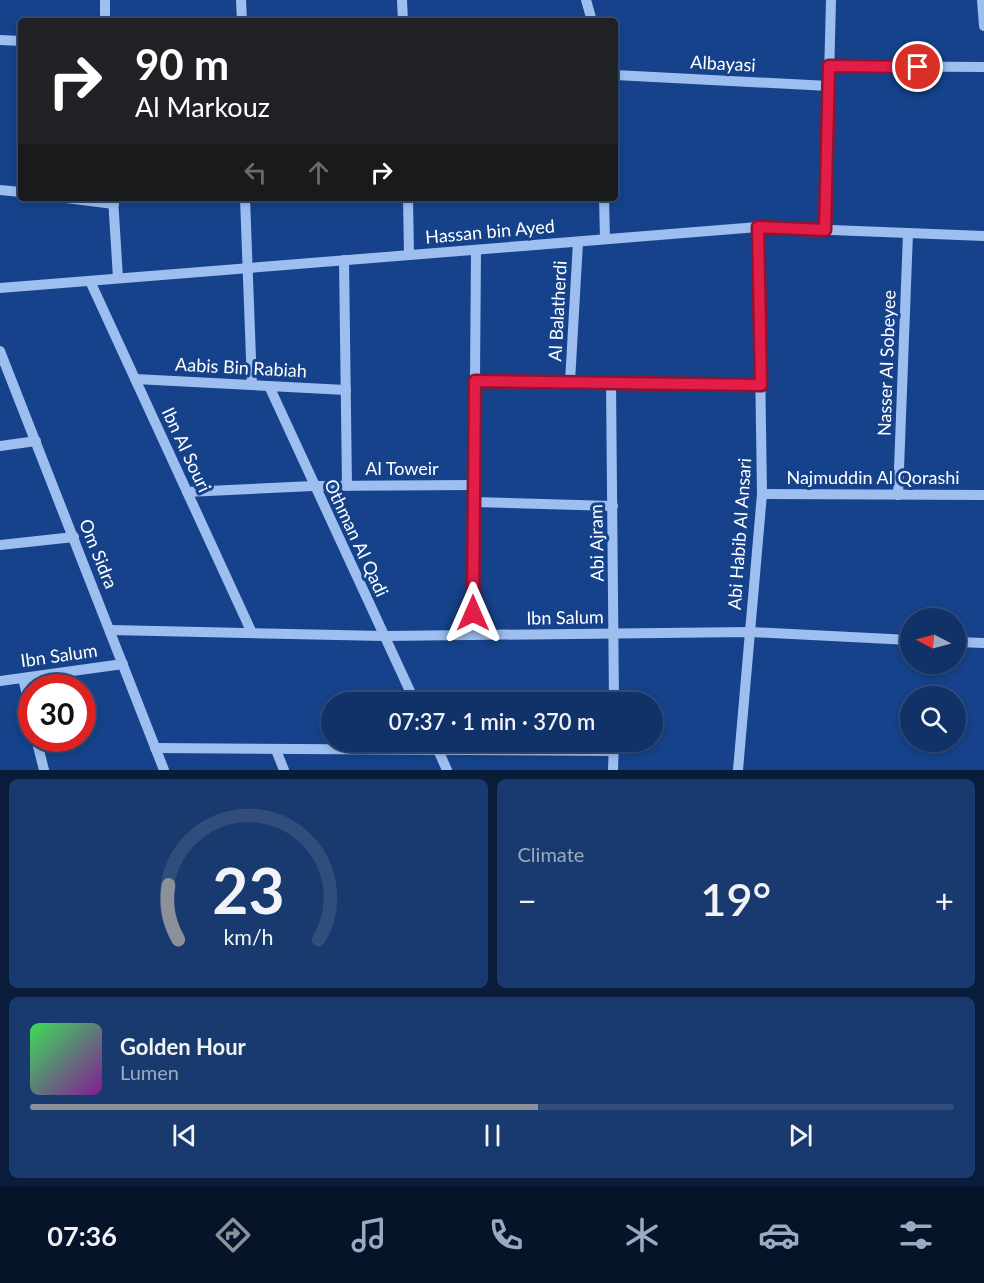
<!DOCTYPE html>
<meta charset="utf-8">
<style>
:root{--surface:#103268;--page:#193a6e;--text:#f1f3f6;--muted:#9caac0;--line:#304d7c;--accent:#8c9099}
body{margin:0;font-family:Lato,sans-serif;background:var(--page);color:var(--text);height:100vh;display:flex;flex-direction:column;font-size:22px;white-space:nowrap}
*{box-sizing:border-box;margin:0}
p{font-size:20px;color:var(--muted)}
.icon{flex:none;width:33px;height:33px;fill:none;stroke:currentColor;stroke-width:2;stroke-linecap:round;stroke-linejoin:round}
.map{position:relative;height:770px;overflow:hidden}
.panel{display:flex;flex-direction:column;gap:9px;padding:9px;background:#091c39;flex:1}
.panel>*{flex:none}
.hud{position:absolute;left:18px;top:18px;width:600px;height:183px;border-radius:6px;box-shadow:0 3px 9px #0003,0 0 0 2px var(--line);background:#202124;color:#fff;overflow:hidden}
.needle{width:39px;rotate:276deg}
.buttons{position:absolute;left:900px;top:608px;display:grid;gap:12px}
.buttons a{display:grid;place-items:center;width:66px;height:66px;border-radius:50%;background:var(--surface);box-shadow:0 3px 9px #0003,0 0 0 2px var(--line);font-size:30px}
.speed{position:absolute;left:18px;top:674px;display:flex;gap:12px;font-size:30px;font-weight:700;text-align:center}
.speed>*{display:grid;place-content:center;width:78px;height:78px;border-radius:50%;background:var(--surface);box-shadow:0 3px 9px #0003,0 0 0 2px var(--line);line-height:1}
.speed .limit{border:9px solid #d22;background:#fff;color:#111}
.pin{position:absolute;display:grid;place-items:center;width:51px;height:51px;color:#fff;margin:-26px;border:3px solid #fff;border-radius:50%;box-shadow:0 2px 6px #0007}
.me{position:absolute;width:66px;margin:-33px;rotate:0deg;stroke-linejoin:round;filter:drop-shadow(0 0 4px #0008)}
.turn{display:flex;align-items:center;gap:21px;height:126px;padding:0 18px;font-size:27px}
.turn .icon{width:78px;height:78px;stroke-width:2.5}
.turn b{display:block;font-size:42px;line-height:51px}
.lanes{display:flex;align-items:center;height:57px;padding:0 18px;background:#0003;justify-content:center;gap:30px;direction:ltr}
.lanes .off{opacity:.35}
.big{font-size:45px;font-weight:600;line-height:1.1}
.panel .tile{flex:1;display:flex;flex-direction:column;justify-content:center;gap:9px;min-width:0;padding:0 21px;border-radius:9px;background:var(--page)}
.panel .dial{align-items:center;gap:0}
.dial svg{height:156px;overflow:visible;fill:none;stroke:var(--line);stroke-width:7;stroke-linecap:round;text-anchor:middle}
.dial text{fill:var(--text);stroke:none}
.song{display:flex;align-items:center;gap:18px}
.cover{width:72px;height:72px;border-radius:9px;background:linear-gradient(135deg,hsl(130 70% 55%),hsl(290 70% 35%))}
.played{height:6px;border-radius:3px;background:linear-gradient(90deg,var(--accent) 55%,var(--line) 55%)}
.keys{display:flex;justify-content:space-around;direction:ltr}
.heat{display:flex;justify-content:space-between;align-items:center;font-size:33px;direction:ltr}
.panel .tiles{flex:1;display:grid;gap:9px;grid-template-columns:1fr 1fr}
.tile:last-child{grid-column:span 2}
.trip{position:absolute;left:321px;top:692px;width:342px;height:60px;border-radius:30px;background:var(--surface);box-shadow:0 3px 9px #0003,0 0 0 2px var(--line);font-weight:600;line-height:60px;text-align:center}
.dock{display:flex;height:96px;justify-content:space-around;align-items:center;background:#06142a;color:var(--muted)}
.dock .icon{width:42px;height:42px}
.dock .active{color:var(--accent)}
.dock b{font-size:27px;color:var(--text)}
.map>svg:first-child{display:block}
.lines{fill:none;stroke-linecap:round;stroke-linejoin:round}
.minor{stroke:#9dbeef;stroke-width:10}
.route-casing{stroke:#92132f;stroke-width:15}
.route{stroke:#e11d48;stroke-width:10}
.labels{text-anchor:middle;stroke-width:6;stroke-linejoin:round;paint-order:stroke}
.street-label{font-size:18px;fill:#fff;stroke:#15428a}
</style>
<div class="map">
<svg width="984" height="770" viewBox="0 0 984 770">
<rect width="100%" height="100%" fill="#15428a"/>
<g class="lines">
<g class="minor">
<path d="M 241,0 L 242,21"/>
<path d="M 402,0 L 403,21"/>
<path d="M 586,0 L 592,21"/>
<path d="M 982,0 L 984,26"/>
<path d="M 105,21 L 105,0"/>
<path d="M 0,40 L 21,41"/>
<path d="M 829,66 L 984,67"/>
<path d="M 615,75 L 829,86"/>
<path d="M 0,190 L 21,192"/>
<path d="M 66,198 L 114,204"/>
<path d="M 113,198 L 118,278"/>
<path d="M 245,198 L 252,385"/>
<path d="M 408,198 L 409,255"/>
<path d="M 604,198 L 605,239"/>
<path d="M 825,230 L 831,0"/>
<path d="M 344,260 L 347,486"/>
<path d="M 90,281 L 252,633"/>
<path d="M 0,288 L 758,227 L 984,236"/>
<path d="M 0,351 L 164,770"/>
<path d="M 135,379 L 346,390"/>
<path d="M 475,381 L 761,385"/>
<path d="M 570,382 L 578,242"/>
<path d="M 611,383 L 614,702"/>
<path d="M 269,386 L 415,702"/>
<path d="M 0,446 L 36,441"/>
<path d="M 187,492 L 313,486 L 474,485"/>
<path d="M 762,494 L 984,495"/>
<path d="M 898,495 L 908,233"/>
<path d="M 474,502 L 613,506"/>
<path d="M 0,545 L 74,537"/>
<path d="M 111,630 L 384,636 L 750,632 L 910,640"/>
<path d="M 473,635 L 476,250"/>
<path d="M 956,642 L 984,643"/>
<path d="M 23,678 L 32,716"/>
<path d="M 0,681 L 123,664"/>
<path d="M 36,738 L 44,770"/>
<path d="M 434,741 L 447,770"/>
<path d="M 155,748 L 614,751"/>
<path d="M 276,750 L 284,770"/>
<path d="M 613,770 L 614,741"/>
<path d="M 738,770 L 762,494 L 758,227"/>
</g>
</g>
<g class="lines">
<g class="route-casing">
<path id="route" d="M 473,613 L 475,381 L 761,385 L 758,227 L 825,230 L 829,66 L 918,67"/>
</g>
<use href="#route" class="route"/>
</g>
<g class="labels">
<g class="street-label">
<text transform="translate(723 64) rotate(3)" y="6">Albayasi</text>
<text transform="translate(490 232) rotate(-5)" y="6">Hassan bin Ayed</text>
<text transform="translate(558 311) rotate(-87)" y="6">Al Balatherdi</text>
<text transform="translate(887 363) rotate(-88)" y="6">Nasser Al Sobeyee</text>
<text transform="translate(241 368) rotate(3)" y="6">Aabis Bin Rabiah</text>
<text transform="translate(186 450) rotate(65)" y="6">Ibn Al Souri</text>
<text x="402" y="475">Al Toweir</text>
<text x="873" y="484">Najmuddin Al Qorashi</text>
<text transform="translate(740 534) rotate(-86)" y="6">Abi Habib Al Ansari</text>
<text transform="translate(356 538) rotate(65)" y="6">Othman Al Qadi</text>
<text transform="translate(597 543) rotate(-91)" y="6">Abi Ajram</text>
<text transform="translate(98 554) rotate(68)" y="6">Om Sidra</text>
<text transform="translate(565 618) rotate(-1)" y="6">Ibn Salum</text>
<text transform="translate(59 656) rotate(-8)" y="6">Ibn Salum</text>
</g>
</g>
</svg>
<div class="buttons">
<a><svg class="needle" viewBox="-14 -14 28 28"><path d="M0-13l5 13h-10z" fill="#e53935"/><path d="M0 13l5-13h-10z" fill="#9caac0"/></svg></a>
<a><svg class="icon" aria-label="search" viewBox="0 0 24 24"><circle cx="10" cy="10" r="6"/><path d="M15 15l6 6"/></svg></a>
</div>
<div class="speed"><div class="limit">30</div></div>
<div class="pin" style="left:918px;top:67px;background:#d93025"><svg class="icon" aria-label="arrive" viewBox="0 0 24 24"><path d="M6 21V4h12l-3 4 3 4H6"/></svg></div>
<svg class="me" style="left:473px;top:613px" viewBox="-20 -20 40 40"><path d="M0-17L14 15 0 8-14 15z" fill="#e11d48" stroke="#fff" stroke-width="4"/></svg>
<div class="trip">07:37 · 1 min · 370 m</div>
<div class="hud">
<div class="turn"><svg class="icon" aria-label="right" viewBox="0 0 24 24"><path d="M7 20v-9h11M14 6l5 5-5 5"/></svg><div><b>90 m</b>Al Markouz</div></div>
<div class="lanes"><svg class="icon off" aria-label="left" viewBox="0 0 24 24"><path d="M17 20v-9H6M10 6l-5 5 5 5"/></svg><svg class="icon off" aria-label="ahead" viewBox="0 0 24 24"><path d="M12 20V5M6 11l6-6 6 6"/></svg><svg class="icon" aria-label="right" viewBox="0 0 24 24"><path d="M7 20v-9h11M14 6l5 5-5 5"/></svg></div>
</div>
</div>
<section class="panel">
<div class="tiles">
<div class="tile dial"><svg viewBox="0 0 100 80">
<path d="M14 69A42 42 0 1 1 86 69"/>
<path d="M14 69A42 42 0 0 1 9 41" stroke="#8c9099"/>
<text x="50" y="56" font-size="32" font-weight="700">23</text>
<text x="50" y="72" font-size="11">km/h</text>
</svg></div>
<div class="tile"><p>Climate</p>
<div class="heat"><a>−</a><b class="big">19°</b><a>+</a></div>
</div>
<div class="tile">
<div class="song"><i class="cover"></i><div><b>Golden Hour</b><p>Lumen</p></div></div>
<div class="played"></div>
<div class="keys"><svg class="icon" aria-label="previous" viewBox="0 0 24 24"><path d="M18 5L8 12l10 7zM5 5v14"/></svg><svg class="icon" aria-label="pause" viewBox="0 0 24 24"><path d="M8 5v14M16 5v14"/></svg><svg class="icon" aria-label="next" viewBox="0 0 24 24"><path d="M6 5l10 7-10 7zM19 5v14"/></svg></div>
</div>
</div>
</section>
<nav class="dock">
<b>07:36</b>
<svg class="icon active" aria-label="directions" viewBox="0 0 24 24"><path d="M12 3l9 9-9 9-9-9zM9 14v-3h6M13 9l2 2-2 2"/></svg>
<svg class="icon" aria-label="music" viewBox="0 0 24 24"><path d="M9 18V5l10-2v13"/><circle cx="6" cy="18" r="3"/><circle cx="16" cy="16" r="3"/></svg>
<svg class="icon" aria-label="phone" viewBox="0 0 24 24"><path d="M5 4h4l2 5-3 2q2 4 5 5l2-3 5 2v4C11 20 4 13 5 4z"/></svg>
<svg class="icon" aria-label="climate" viewBox="0 0 24 24"><path d="M12 3v18M4 7l16 10M4 17L20 7"/></svg>
<svg class="icon" aria-label="car" viewBox="0 0 24 24"><path d="M5 17H2v-5l4-1 3-4h7l3 4 3 1v5h-3M9 17h6M6 11h13"/><circle cx="7" cy="17" r="2"/><circle cx="17" cy="17" r="2"/></svg>
<svg class="icon" aria-label="filters" viewBox="0 0 24 24"><path d="M4 7h16M4 17h16"/><circle cx="9" cy="7" r="2"/><circle cx="15" cy="17" r="2"/></svg>
</nav>
